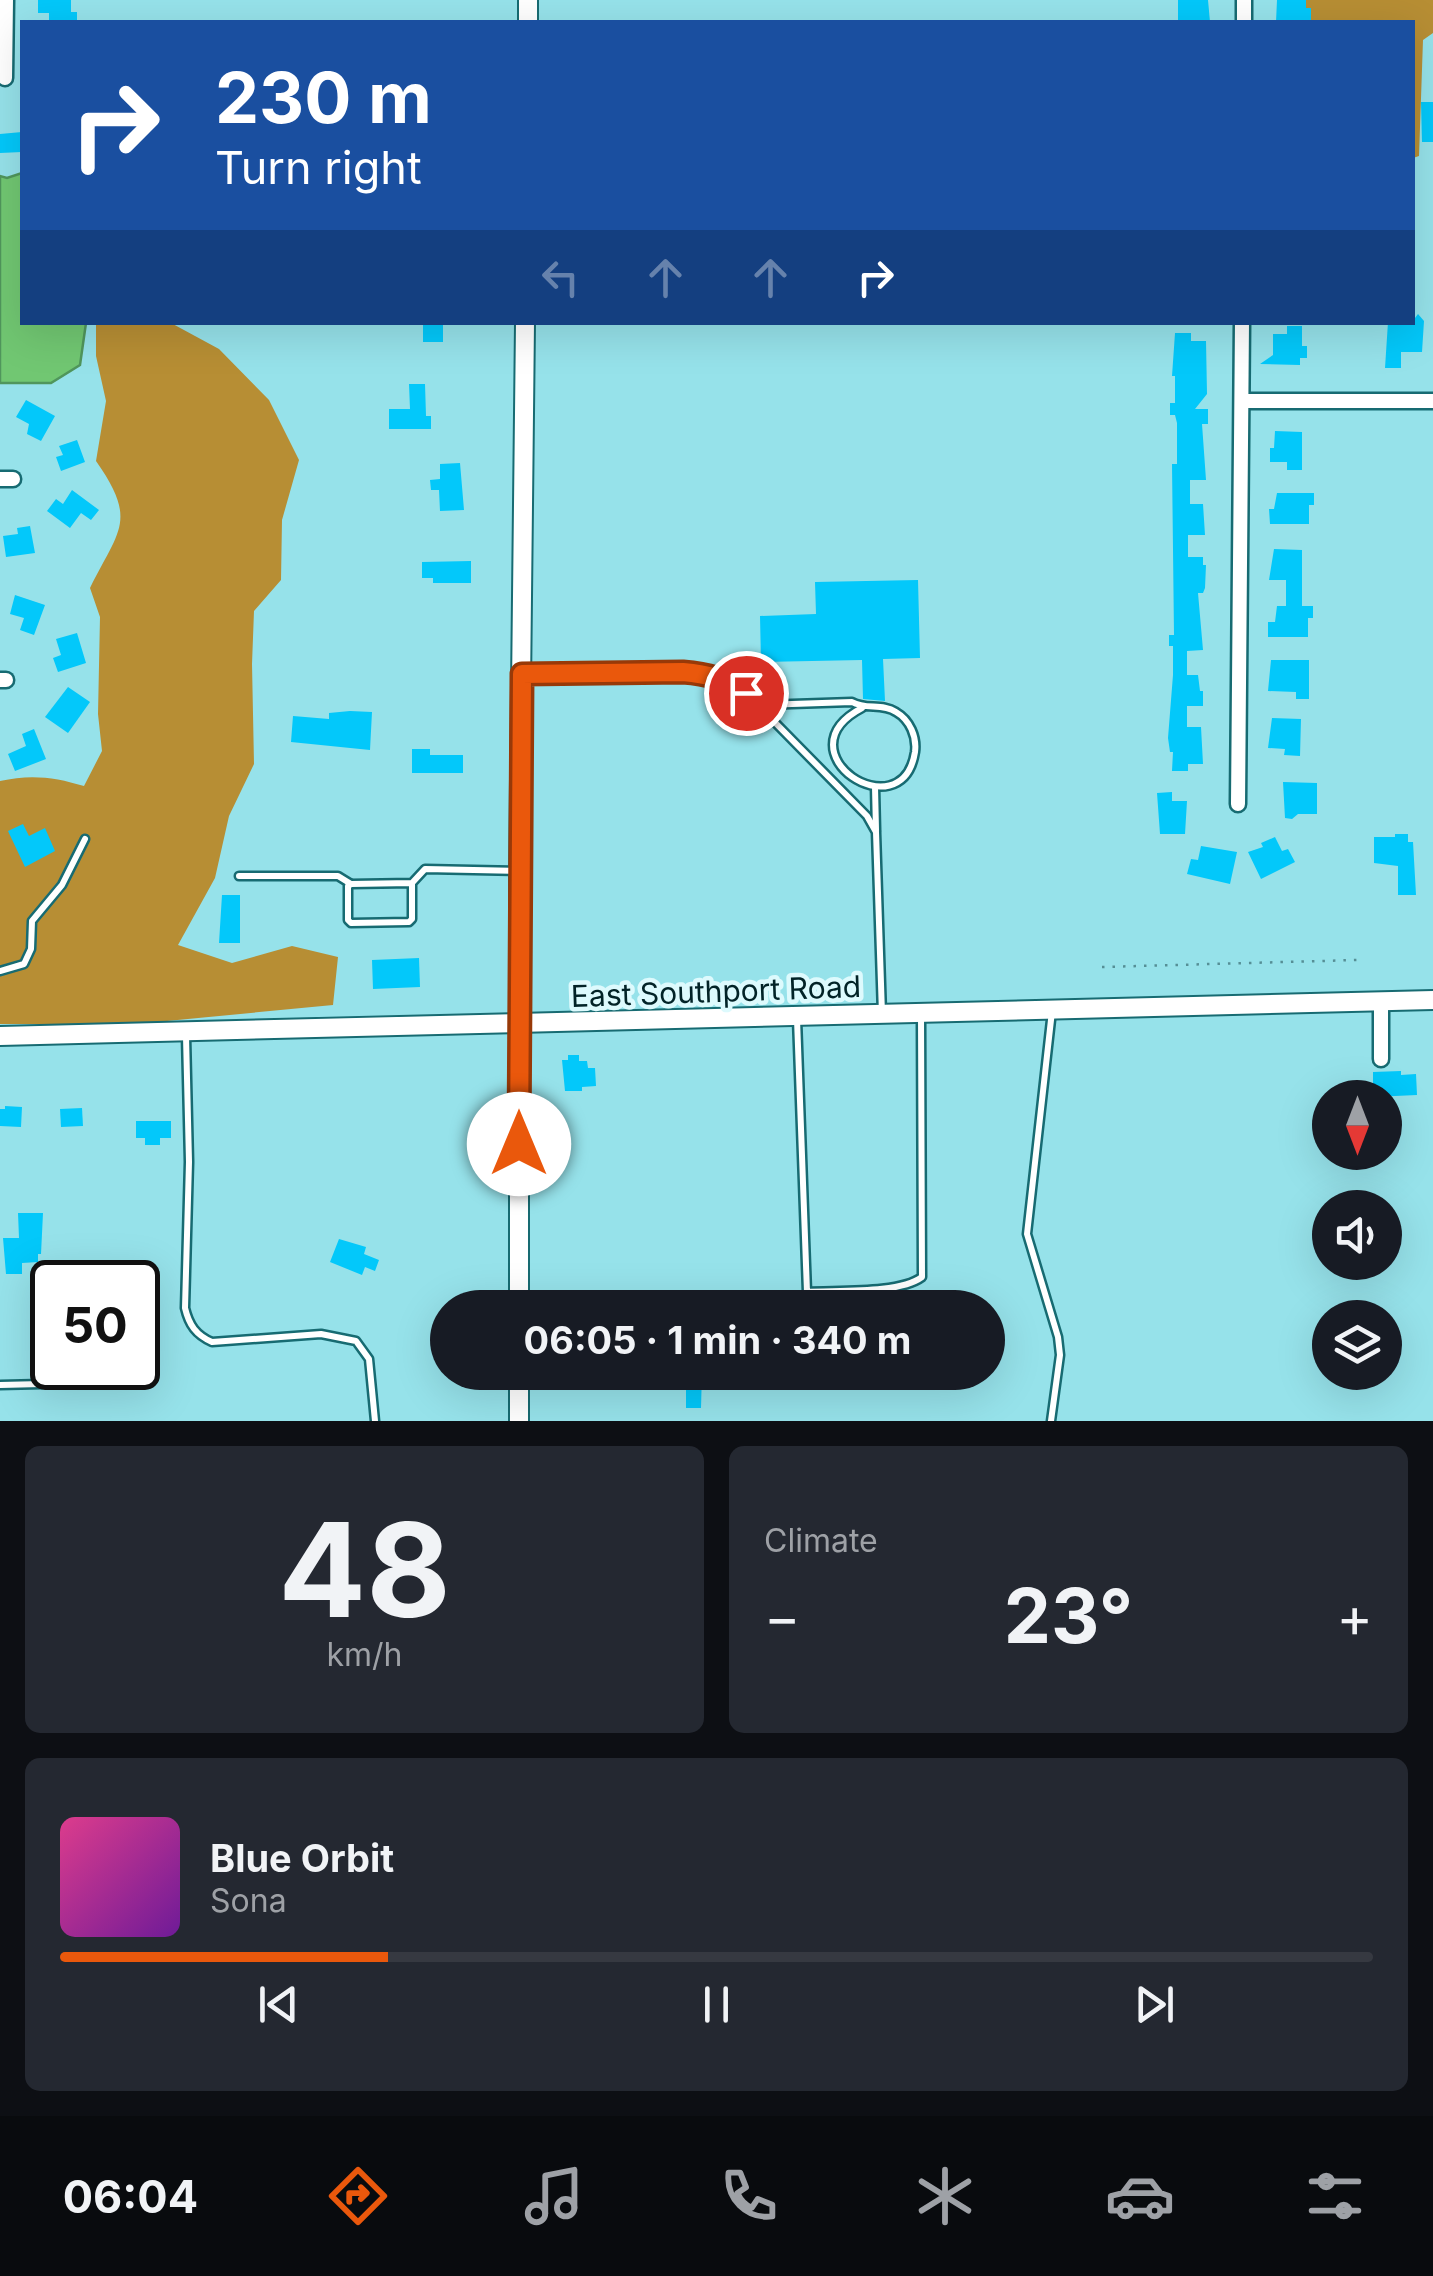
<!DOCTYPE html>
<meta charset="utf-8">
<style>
:root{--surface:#171b24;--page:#242831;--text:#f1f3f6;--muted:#9ea1a6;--line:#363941;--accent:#ea580c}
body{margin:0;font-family:Inter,sans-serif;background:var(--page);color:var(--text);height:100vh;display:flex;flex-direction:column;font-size:38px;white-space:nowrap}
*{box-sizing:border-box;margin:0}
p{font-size:32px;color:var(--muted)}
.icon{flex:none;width:55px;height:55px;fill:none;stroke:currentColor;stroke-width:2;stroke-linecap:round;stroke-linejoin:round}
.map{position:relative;height:1421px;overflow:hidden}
.drawer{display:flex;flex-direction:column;gap:25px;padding:25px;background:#0d0f14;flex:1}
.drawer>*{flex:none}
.guide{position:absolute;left:20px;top:20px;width:1395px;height:305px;border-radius:0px;box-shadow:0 10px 40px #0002;background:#1a4fa0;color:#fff;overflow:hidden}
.needle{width:65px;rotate:180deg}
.controls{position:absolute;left:1312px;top:1080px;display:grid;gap:20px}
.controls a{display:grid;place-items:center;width:90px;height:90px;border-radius:50%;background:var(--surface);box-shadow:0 10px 40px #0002;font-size:50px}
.speed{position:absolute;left:30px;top:1260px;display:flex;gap:20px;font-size:50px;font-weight:700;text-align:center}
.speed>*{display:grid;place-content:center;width:130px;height:130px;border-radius:50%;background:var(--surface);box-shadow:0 10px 40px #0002;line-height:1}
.speed .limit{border:5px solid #111;border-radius:15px;background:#fff;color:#111}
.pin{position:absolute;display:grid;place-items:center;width:85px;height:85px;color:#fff;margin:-42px;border:5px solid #fff;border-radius:50%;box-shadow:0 2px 10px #0007}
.me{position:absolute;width:110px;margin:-55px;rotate:0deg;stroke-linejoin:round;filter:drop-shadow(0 0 8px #0008)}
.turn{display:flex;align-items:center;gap:35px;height:210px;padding:0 30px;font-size:45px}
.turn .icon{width:130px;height:130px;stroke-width:2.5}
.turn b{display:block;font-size:70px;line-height:85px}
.lanes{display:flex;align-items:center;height:95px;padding:0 30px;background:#0003;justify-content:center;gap:50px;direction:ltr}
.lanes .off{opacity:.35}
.big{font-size:75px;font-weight:700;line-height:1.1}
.drawer .widget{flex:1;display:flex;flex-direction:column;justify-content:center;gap:15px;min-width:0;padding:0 35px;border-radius:15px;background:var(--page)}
.drawer .dial{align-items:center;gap:0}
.dial b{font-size:130px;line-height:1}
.song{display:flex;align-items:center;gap:30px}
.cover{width:120px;height:120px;border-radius:15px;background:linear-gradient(135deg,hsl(330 70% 55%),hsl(280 70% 35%))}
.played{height:10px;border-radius:5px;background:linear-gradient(90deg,var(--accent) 25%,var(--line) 25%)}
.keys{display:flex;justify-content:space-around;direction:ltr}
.heat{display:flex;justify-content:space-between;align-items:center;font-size:55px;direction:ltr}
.drawer .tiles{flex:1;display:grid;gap:25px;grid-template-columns:1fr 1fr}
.widget:last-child{grid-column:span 2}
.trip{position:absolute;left:430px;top:1290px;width:575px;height:100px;border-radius:50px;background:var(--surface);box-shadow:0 10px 40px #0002;font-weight:700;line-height:100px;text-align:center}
.menu{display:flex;height:160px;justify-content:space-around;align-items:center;background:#090b0e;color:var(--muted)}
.menu .icon{width:70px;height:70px}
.menu .on{color:var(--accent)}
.menu b{font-size:45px;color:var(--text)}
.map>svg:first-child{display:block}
.forest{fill:#b78e34}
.water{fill:#71c772;stroke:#50965c;stroke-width:2.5}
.building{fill:#03c8fa}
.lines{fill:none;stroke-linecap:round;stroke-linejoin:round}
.lane-casing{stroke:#176b72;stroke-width:11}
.street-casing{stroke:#176b72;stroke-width:19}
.secondary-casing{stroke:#176b72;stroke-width:22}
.path{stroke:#568f96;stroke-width:2.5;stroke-dasharray:2.5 8;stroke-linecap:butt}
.lane{stroke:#fff;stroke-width:6}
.street{stroke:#fff;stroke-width:14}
.secondary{stroke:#fff;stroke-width:18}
.route-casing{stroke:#983908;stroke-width:25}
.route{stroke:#ea580c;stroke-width:18}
.labels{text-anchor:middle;stroke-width:9;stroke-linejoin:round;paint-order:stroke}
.street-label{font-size:30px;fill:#022327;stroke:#ddfafd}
</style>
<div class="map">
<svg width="1433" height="1421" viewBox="0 0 1433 1421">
<rect width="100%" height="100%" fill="#96e2ea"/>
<g class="forest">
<path d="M 1297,0 L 1433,0 L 1433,33 L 1423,40 L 1419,156 L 1413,158 L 1412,22 L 1297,22 Z"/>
<path d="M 96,323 L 171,323 L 219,349 L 269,400 L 299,460 L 282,520 L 281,580 L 254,611 L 252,664 L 254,764 L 229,816 L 215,878 L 178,945 L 232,963 L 292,946 L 338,957 L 333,1005 L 136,1024 L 0,1024 L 0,781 C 30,774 55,777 84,786 L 102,751 L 98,714 L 100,617 L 90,588 C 119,529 138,521 96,461 L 106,401 L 96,356 Z"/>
</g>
<path class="water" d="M 22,173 L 22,322 L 86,323 L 80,365 L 51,383 L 0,383 L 0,176 L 7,178 Z"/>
<g class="building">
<path d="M 38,0 L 71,0 L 71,12 L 77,12 L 77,22 L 49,22 L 49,13 L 38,13 Z"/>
<path d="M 1178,0 L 1208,0 L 1210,22 L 1178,22 Z"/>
<path d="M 1277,0 L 1306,0 L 1306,8 L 1311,8 L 1311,20 L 1276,22 Z"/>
<path d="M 1421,102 L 1433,102 L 1433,142 L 1422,142 Z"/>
<path d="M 22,132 L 22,152 L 0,153 L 0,134 Z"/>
<path d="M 1418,314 L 1424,321 L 1422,352 L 1401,352 L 1401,368 L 1385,368 L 1388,322 L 1412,322 Z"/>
<rect x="423" y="322" width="20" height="20"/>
<path d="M 1287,326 L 1302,326 L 1302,346 L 1307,346 L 1307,358 L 1300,358 L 1300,365 L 1260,364 L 1273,355 L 1273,334 L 1287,334 Z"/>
<path d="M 1175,333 L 1191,333 L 1191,341 L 1206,341 L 1207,394 L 1195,409 L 1208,409 L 1208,424 L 1202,424 L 1206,480 L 1190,480 L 1190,504 L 1203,504 L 1205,535 L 1188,535 L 1188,557 L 1203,557 L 1203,565 L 1206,565 L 1205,588 L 1203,593 L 1198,593 L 1203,650 L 1187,651 L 1187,675 L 1198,675 L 1200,691 L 1203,691 L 1203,706 L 1187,706 L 1187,727 L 1201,727 L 1203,764 L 1188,764 L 1188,771 L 1172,771 L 1173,752 L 1170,752 L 1168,738 L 1173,675 L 1173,646 L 1169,646 L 1169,635 L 1174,635 L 1172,464 L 1177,464 L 1177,423 L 1175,415 L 1170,415 L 1170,403 L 1175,403 L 1175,376 L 1172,376 Z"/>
<path d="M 409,384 L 425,384 L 426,416 L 431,416 L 431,429 L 389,429 L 389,409 L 410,409 Z"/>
<path d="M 26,400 L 55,416 L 41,441 L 27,434 L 29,424 L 16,417 Z"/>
<path d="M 1275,431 L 1302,432 L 1302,470 L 1287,470 L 1287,462 L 1270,462 L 1270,448 L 1274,448 Z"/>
<path d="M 77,440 L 85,462 L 61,471 L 56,457 L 63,455 L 59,446 Z"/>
<path d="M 460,463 L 464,510 L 440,511 L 439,490 L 431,490 L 430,480 L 440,479 L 440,464 Z"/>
<path d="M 72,490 L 99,510 L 91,520 L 81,513 L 70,528 L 47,511 L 56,499 L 63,504 Z"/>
<path d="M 1277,493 L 1314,493 L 1314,505 L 1309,505 L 1309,524 L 1270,524 L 1269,509 L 1274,509 Z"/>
<path d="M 30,526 L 35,553 L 6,557 L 3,536 L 18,534 L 17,528 Z"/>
<path d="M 1274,549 L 1302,550 L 1302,606 L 1313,606 L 1313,618 L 1308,618 L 1308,637 L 1268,637 L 1268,622 L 1275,622 L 1277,606 L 1286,606 L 1286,580 L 1269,580 Z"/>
<path d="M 471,561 L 471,583 L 433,583 L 433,578 L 422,578 L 422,562 Z"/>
<path d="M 918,580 L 920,658 L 883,659 L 885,701 L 863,699 L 862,660 L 761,662 L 760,616 L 816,614 L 815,582 Z"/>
<path d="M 15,595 L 45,605 L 34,635 L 20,630 L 24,618 L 10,614 Z"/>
<path d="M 77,633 L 86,663 L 58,672 L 53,658 L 61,655 L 56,639 Z"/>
<path d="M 1271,660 L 1309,660 L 1309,699 L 1296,699 L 1296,692 L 1268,691 Z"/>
<path d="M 68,687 L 90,702 L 68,733 L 45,717 Z"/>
<path d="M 350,711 L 372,712 L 370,750 L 291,742 L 293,716 L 329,719 L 329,713 Z"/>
<path d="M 1272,718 L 1301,719 L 1300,756 L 1284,755 L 1285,749 L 1268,748 Z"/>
<path d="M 34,729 L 46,759 L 15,771 L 8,754 L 26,746 L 22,734 Z"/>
<path d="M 412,749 L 430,749 L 430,755 L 463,755 L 463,773 L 412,773 Z"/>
<path d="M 1283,782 L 1317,783 L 1317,814 L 1298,814 L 1292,819 L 1285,818 Z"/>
<path d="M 1172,792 L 1172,801 L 1187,801 L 1185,834 L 1160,834 L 1157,793 Z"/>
<path d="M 23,824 L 29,836 L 45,828 L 55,851 L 25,867 L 8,831 Z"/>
<path d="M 1395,834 L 1408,834 L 1408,842 L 1413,842 L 1416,895 L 1398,895 L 1398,866 L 1374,863 L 1374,837 L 1395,837 Z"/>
<path d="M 1275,837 L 1282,851 L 1288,849 L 1295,862 L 1261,879 L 1248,852 L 1263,847 L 1261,843 Z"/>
<path d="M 1201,846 L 1237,852 L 1230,884 L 1187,874 L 1191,859 L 1198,860 Z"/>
<path d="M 222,895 L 240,895 L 240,943 L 219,943 Z"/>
<path d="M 419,958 L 420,987 L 373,989 L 372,960 Z"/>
<path d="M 568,1055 L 579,1055 L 579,1061 L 587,1061 L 588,1068 L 595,1068 L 596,1086 L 582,1087 L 582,1091 L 565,1091 L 562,1060 L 568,1060 Z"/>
<path d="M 1401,1071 L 1401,1075 L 1416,1074 L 1417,1095 L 1373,1097 L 1373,1072 Z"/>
<path d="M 5,1106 L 22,1107 L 21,1127 L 0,1126 L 0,1109 L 5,1109 Z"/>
<path d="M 82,1108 L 83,1126 L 61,1127 L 60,1109 Z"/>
<path d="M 136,1121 L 171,1121 L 171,1138 L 160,1138 L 160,1145 L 145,1145 L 145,1138 L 136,1138 Z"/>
<path d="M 18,1213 L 43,1213 L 41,1254 L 38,1254 L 38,1262 L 22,1263 L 22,1274 L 6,1274 L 3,1238 L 19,1238 Z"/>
<path d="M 339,1239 L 366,1247 L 364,1254 L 379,1260 L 375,1271 L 365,1267 L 362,1275 L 330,1262 Z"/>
<path d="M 686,1372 L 702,1372 L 701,1408 L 686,1408 Z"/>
<rect x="782" y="1372" width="21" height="13"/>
</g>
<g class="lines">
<g class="lane-casing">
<g id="lane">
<path d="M 522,674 L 683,671 L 709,674 L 746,693 L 867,816 L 876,832 L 882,1014"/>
<path d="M 760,705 L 852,702 C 866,710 882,703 896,712 C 910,720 917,737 915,752 C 902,833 778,752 862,708"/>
<path d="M 875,787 L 876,830"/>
<path d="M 239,876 L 338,876 L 351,884"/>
<path d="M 412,883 L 351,884 L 348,886 L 348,920 L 351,923 L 409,922 L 412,919 L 412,883 L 425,869 L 517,871"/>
<path d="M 0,971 L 24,964 L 31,949 L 32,921 L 62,885 L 85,839"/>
<path d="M 797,1019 L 807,1292 C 837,1290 899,1294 922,1277 L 921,1015"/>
<path d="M 186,1036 L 189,1162 L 185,1308 C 189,1325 196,1335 212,1342 L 321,1334 L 356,1341 L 369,1359 L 375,1421"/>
<path d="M 0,1385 L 42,1384"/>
<path d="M 1051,1421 L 1060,1355 L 1058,1337 L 1027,1234 L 1052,1011"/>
</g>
</g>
<g class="street-casing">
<g id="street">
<path d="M 1244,22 L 1244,0"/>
<path d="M 5,78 L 6,0"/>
<path d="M 1242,401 L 1433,401"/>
<path d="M 0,479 L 13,479"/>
<path d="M 0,680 L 6,680"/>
<path d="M 1238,804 L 1242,322"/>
<path d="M 1381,1001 L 1381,1059"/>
</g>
</g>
<g class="secondary-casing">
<g id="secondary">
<path d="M 528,22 L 528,0"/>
<path d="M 0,1036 L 1433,1000"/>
<path d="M 519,1308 L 519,871 L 525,322"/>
<path d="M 519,1421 L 519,1372"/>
</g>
</g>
<path class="path" d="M 1102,967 L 1357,960"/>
<use href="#lane" class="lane"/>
<use href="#street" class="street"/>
<use href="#secondary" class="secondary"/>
</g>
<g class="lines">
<g class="route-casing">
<path id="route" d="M 519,1144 L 522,674 L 683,672 C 708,674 725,679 746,693"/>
</g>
<use href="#route" class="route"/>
</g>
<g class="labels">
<g class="street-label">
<text transform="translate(716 992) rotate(-2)" y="10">East Southport Road</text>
</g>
</g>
</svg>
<div class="controls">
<a><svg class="needle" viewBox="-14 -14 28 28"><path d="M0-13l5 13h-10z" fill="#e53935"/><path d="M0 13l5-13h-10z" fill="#9ea1a6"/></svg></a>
<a><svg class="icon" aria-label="sound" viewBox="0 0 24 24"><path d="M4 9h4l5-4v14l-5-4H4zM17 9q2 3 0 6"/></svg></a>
<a><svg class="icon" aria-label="layers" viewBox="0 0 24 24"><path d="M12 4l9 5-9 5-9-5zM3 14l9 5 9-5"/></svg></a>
</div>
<div class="speed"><div class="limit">50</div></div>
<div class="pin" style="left:746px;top:693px;background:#d93025"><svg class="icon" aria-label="arrive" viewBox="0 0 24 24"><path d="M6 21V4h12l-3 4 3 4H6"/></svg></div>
<svg class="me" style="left:519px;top:1144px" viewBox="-20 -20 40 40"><circle r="19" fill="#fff"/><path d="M0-13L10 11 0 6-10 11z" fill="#ea580c"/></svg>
<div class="trip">06:05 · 1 min · 340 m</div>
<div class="guide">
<div class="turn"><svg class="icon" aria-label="right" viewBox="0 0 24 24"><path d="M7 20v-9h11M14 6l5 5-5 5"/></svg><div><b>230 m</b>Turn right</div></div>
<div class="lanes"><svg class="icon off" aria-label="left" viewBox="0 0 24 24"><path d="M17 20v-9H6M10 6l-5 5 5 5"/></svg><svg class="icon off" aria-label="ahead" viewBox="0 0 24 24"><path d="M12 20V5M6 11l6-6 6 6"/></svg><svg class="icon off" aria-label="ahead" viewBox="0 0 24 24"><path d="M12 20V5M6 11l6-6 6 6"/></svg><svg class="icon" aria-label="right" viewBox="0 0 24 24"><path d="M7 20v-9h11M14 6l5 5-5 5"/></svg></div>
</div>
</div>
<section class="drawer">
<div class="tiles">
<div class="widget dial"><b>48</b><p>km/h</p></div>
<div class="widget"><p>Climate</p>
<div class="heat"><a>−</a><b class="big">23°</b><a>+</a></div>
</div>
<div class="widget">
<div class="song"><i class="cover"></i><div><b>Blue Orbit</b><p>Sona</p></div></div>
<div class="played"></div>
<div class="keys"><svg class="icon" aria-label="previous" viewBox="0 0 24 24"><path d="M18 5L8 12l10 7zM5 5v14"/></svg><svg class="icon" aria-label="pause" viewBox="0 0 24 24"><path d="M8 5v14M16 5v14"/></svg><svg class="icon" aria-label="next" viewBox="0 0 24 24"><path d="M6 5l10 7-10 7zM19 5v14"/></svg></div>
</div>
</div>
</section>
<nav class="menu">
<b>06:04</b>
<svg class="icon on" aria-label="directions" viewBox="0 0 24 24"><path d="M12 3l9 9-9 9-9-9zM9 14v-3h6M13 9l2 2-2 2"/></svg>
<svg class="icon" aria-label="music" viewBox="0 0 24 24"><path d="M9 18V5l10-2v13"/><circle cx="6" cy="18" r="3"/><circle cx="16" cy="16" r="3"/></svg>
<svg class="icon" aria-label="phone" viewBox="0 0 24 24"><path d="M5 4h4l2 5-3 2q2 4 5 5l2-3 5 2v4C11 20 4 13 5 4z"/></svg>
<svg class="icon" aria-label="climate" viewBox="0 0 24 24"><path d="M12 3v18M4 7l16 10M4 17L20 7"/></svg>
<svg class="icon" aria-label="car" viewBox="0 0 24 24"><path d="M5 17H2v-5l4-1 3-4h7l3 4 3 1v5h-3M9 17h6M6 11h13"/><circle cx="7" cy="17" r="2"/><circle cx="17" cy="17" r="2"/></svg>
<svg class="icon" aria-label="filters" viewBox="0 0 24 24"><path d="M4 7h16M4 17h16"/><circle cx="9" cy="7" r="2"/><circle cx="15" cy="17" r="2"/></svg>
</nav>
